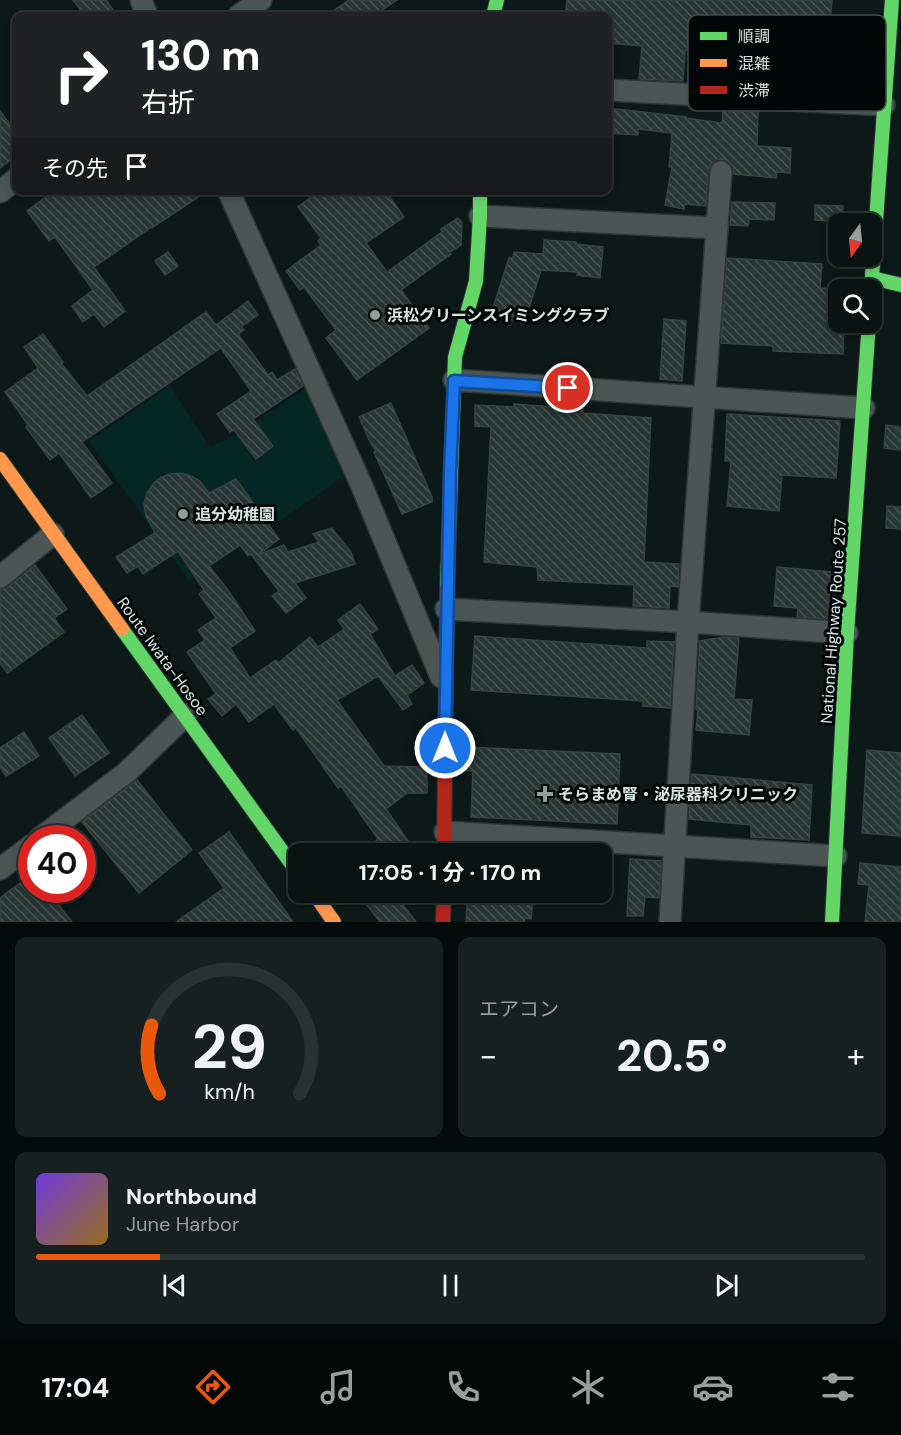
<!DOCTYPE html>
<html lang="ja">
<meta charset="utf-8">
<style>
:root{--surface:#091312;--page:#172020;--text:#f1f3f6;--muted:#999e9f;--line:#293232;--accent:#ea580c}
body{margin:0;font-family:"DM Sans","Noto Sans JP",sans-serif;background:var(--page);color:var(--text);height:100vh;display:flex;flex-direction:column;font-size:22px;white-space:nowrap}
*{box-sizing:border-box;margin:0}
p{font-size:20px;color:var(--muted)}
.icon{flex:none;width:33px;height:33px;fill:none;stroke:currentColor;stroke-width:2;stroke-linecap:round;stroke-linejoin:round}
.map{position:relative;height:922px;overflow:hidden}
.drawer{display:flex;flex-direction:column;gap:15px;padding:15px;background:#050a0a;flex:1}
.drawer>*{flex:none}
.banner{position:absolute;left:12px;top:12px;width:600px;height:183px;border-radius:12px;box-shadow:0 3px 9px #0003,0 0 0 2px var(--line);background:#202124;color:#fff;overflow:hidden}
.needle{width:39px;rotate:195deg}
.fabs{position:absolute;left:828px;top:213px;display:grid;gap:12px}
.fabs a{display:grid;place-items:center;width:54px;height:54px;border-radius:12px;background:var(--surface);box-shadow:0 3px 9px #0003,0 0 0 2px var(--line);font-size:30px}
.speed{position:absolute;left:18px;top:825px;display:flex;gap:12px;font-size:30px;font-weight:700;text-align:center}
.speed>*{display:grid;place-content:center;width:78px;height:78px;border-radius:50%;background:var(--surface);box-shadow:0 3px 9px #0003,0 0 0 2px var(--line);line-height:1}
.speed .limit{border:9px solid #d22;background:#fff;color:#111}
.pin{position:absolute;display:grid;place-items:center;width:51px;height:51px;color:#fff;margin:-26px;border:3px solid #fff;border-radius:50%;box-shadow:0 2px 6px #0007}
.me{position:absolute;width:66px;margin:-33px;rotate:0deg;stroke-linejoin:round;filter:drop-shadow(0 0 4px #0008)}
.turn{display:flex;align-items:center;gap:21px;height:126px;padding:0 30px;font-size:27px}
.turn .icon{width:78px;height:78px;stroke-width:2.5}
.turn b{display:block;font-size:42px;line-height:51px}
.then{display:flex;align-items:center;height:57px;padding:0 30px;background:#0003;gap:12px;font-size:22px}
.big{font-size:45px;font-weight:700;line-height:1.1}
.drawer .tile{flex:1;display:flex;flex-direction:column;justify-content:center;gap:9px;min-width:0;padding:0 21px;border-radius:12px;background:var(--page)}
.drawer .dial{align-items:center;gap:0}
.dial svg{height:156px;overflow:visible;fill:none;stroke:var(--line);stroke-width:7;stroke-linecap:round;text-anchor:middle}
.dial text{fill:var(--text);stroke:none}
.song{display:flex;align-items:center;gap:18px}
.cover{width:72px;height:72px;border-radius:9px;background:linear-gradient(135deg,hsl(260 70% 55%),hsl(40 70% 35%))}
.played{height:6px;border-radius:3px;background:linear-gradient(90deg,var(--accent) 15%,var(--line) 15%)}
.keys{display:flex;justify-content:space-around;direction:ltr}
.heat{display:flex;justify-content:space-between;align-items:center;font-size:33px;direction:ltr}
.drawer .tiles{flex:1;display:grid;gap:15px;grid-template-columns:1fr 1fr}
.tile:last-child{grid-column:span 2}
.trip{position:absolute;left:288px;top:843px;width:324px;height:60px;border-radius:12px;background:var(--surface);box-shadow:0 3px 9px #0003,0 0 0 2px var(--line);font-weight:700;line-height:60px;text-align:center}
.tab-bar{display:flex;height:96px;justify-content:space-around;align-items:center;background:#040807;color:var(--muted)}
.tab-bar .icon{width:42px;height:42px}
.tab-bar .on{color:var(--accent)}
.tab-bar b{font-size:27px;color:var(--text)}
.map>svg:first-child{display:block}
.built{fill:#052724}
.building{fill:url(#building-back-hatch);stroke:#374241;stroke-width:1.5}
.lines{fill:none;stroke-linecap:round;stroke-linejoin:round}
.street-casing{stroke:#2c3635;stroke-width:24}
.fast-casing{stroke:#2c3635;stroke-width:16}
.slow-casing{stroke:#2c3635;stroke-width:16}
.jam-casing{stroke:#2c3635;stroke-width:16}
.street{stroke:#4b5554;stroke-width:21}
.fast{stroke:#63d668;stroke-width:14}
.slow{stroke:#ff974d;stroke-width:14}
.jam{stroke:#b3261e;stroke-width:14}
.route-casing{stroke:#114b97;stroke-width:15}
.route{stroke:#1a73e8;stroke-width:10}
.poi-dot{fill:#909e9d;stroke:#010707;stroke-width:2}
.labels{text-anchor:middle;stroke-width:6;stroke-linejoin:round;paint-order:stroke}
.poi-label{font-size:16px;font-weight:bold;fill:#d7e6e4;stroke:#010707;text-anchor:start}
.street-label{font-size:16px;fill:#d7e6e4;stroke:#010707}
.key{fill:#010707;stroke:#414a49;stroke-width:1.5}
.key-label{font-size:16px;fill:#d7e6e4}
</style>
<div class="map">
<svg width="901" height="922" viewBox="0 0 901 922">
<defs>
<pattern id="building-back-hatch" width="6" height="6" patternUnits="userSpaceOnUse" patternTransform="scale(1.5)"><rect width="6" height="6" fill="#273634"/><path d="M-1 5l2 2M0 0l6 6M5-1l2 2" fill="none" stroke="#465351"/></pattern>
</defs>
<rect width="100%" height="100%" fill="#0c1918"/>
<path class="built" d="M 170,386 L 210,447 L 234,436 L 308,387 L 346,475 L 273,526 L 264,516 L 230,539 L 237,550 L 189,581 L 89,441 Z"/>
<g class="building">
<path d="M 73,0 L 106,0 L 114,11 L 105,16 L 85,16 Z"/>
<path d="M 349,0 L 397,0 L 373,16 L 326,16 Z"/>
<path d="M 567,0 L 832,0 L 829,34 L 867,36 L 866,58 L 855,58 L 851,86 L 829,82 L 832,61 L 769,56 L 767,86 L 711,83 L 714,52 L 685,50 L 683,81 L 639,79 L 642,46 L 608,43 L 608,16 L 565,16 Z"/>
<path d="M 608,108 L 686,117 L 686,118 L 722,123 L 723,109 L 758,111 L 757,146 L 791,148 L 790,173 L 777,172 L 776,178 L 734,174 L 733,167 L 729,162 L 723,159 L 716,160 L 711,164 L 708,170 L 706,206 L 685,204 L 684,209 L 665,205 L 672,167 L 669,167 L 672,133 L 638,129 L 638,135 L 608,133 Z"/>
<path d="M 0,111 L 16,133 L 16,156 L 0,168 Z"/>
<path d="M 55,190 L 209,190 L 153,227 L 153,226 L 94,267 L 125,311 L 104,327 L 94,314 L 83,322 L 72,306 L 93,290 L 55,237 L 49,241 L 27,211 Z"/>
<path d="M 320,190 L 385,190 L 404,217 L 366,243 L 387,272 L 442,232 L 441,229 L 458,218 L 462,223 L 461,245 L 450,252 L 451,254 L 401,290 L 429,328 L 357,380 L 326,338 L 336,330 L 304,287 L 300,290 L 286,271 L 321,245 L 318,241 L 321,238 L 298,207 Z"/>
<path d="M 732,202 L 775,203 L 774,220 L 749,219 L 748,226 L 730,225 Z"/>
<path d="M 815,205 L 843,206 L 842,222 L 815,220 Z"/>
<path d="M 544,240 L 576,242 L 576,244 L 603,247 L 600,278 L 577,275 L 578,272 L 541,270 L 524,324 L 491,314 L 509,258 L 513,258 L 514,252 L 543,254 Z"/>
<path d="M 168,252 L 178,266 L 165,275 L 155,261 Z"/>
<path d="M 727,258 L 822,264 L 820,288 L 838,289 L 838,322 L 844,322 L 843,354 L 773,351 L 773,346 L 721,343 Z"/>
<path d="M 248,301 L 258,315 L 241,327 L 244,330 L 238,334 L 268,375 L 272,372 L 277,380 L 295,369 L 303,386 L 253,419 L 273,446 L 256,459 L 234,430 L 230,432 L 217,414 L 251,391 L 221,348 L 82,442 L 112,483 L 91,498 L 59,453 L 50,460 L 26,427 L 28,425 L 5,392 L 38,368 L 24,347 L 43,334 L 63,362 L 61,363 L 87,396 L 206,312 L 216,325 Z"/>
<path d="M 664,319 L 686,321 L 682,381 L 660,379 Z"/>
<path d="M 391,403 L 432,497 L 432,502 L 402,514 L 374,452 L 376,451 L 370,442 L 359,417 Z"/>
<path d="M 514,404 L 583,409 L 583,413 L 651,418 L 644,562 L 679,564 L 678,587 L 670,586 L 669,608 L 633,606 L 634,585 L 538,580 L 537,567 L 484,562 L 491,427 L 475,426 L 475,405 L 514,407 Z"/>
<path d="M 727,414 L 840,421 L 836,478 L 782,475 L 779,511 L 727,506 L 731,461 L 725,461 Z"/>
<path d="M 886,425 L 901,427 L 901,450 L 884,448 Z"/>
<path d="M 181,473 L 191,476 L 200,481 L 209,493 L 236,479 L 279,539 L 258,555 L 284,545 L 288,552 L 319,542 L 313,534 L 332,528 L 351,552 L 355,564 L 295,583 L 306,598 L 286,613 L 272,596 L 279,591 L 251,554 L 248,556 L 240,545 L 209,566 L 228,590 L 255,631 L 230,648 L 250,678 L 276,660 L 278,663 L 310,637 L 318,647 L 344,629 L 338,620 L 360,604 L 378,629 L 370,634 L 395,676 L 412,665 L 424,683 L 407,695 L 412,704 L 403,710 L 378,676 L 337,700 L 384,766 L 427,767 L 427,793 L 407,793 L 386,809 L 417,854 L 385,854 L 376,841 L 378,839 L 341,786 L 338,788 L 296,728 L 293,730 L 274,704 L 249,722 L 236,704 L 222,716 L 208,699 L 216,694 L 187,652 L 205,640 L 198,630 L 216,618 L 199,594 L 204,590 L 178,551 L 143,574 L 138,566 L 127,573 L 116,557 L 155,533 L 146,516 L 144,504 L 147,493 L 153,484 L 160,478 L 170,474 Z"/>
<path d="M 887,506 L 901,507 L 901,529 L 886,528 Z"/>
<path d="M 35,565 L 67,609 L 54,618 L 64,632 L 7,673 L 0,663 L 0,590 L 8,587 Z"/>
<path d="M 777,567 L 832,572 L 827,619 L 797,617 L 798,608 L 774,606 Z"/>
<path d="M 475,636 L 647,648 L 647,641 L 674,642 L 670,708 L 643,706 L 643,701 L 471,690 Z"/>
<path d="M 724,637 L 739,638 L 734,699 L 752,700 L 749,735 L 696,730 L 698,710 L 696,709 L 700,641 Z"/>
<path d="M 82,715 L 109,753 L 75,776 L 49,738 Z"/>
<path d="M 24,732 L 39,756 L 6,776 L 0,767 L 0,748 Z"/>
<path d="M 466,747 L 620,754 L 617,824 L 471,817 L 473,771 L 465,771 Z"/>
<path d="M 867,750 L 901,753 L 901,836 L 862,833 Z"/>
<path d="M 692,774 L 812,785 L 809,840 L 751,837 L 751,825 L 689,819 Z"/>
<path d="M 137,780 L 192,850 L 139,893 L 82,822 Z"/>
<path d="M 229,832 L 293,922 L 176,922 L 224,888 L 199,853 Z"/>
<path d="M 630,859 L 661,861 L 659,898 L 645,897 L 643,916 L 627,916 Z"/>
<path d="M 860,863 L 901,867 L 901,922 L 865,922 L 869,885 L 858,884 Z"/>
<path d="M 32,874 L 32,890 L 47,890 L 72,922 L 0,922 L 0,898 Z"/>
<path d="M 357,892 L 393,892 L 416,922 L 380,922 Z"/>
<path d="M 464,892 L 528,892 L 529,898 L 533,899 L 531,919 L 525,918 L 524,922 L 466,922 L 467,905 Z"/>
</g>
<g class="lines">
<g class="street-casing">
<g id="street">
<path d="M 141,0 L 147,16"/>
<path d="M 238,16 L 261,0"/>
<path d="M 608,90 L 884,105"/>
<path d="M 228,190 L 361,484 L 441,677"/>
<path d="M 0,192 L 16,179"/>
<path d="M 480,216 L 717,228"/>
<path d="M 454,380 L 864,408"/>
<path d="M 0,577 L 53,534"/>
<path d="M 446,609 L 688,622 L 847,633"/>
<path d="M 445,832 L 836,856"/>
<path d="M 40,838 L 127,772 L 186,715"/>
<path d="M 0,869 L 32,845"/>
<path d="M 670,922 L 688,622 L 721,172"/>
</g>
</g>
<g class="fast-casing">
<g id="fast">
<path d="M 493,16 L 497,0"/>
<path d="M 872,278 L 901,285"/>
<path d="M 871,290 L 892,0"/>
<path d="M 447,588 L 455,357 L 476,281 L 480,216 L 480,190"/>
<path d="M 122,629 L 298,873"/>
<path d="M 832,922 L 847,633 L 869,322"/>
</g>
</g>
<g class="slow-casing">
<g id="slow">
<path d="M 0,459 L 122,629"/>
<path d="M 313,892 L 334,922"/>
</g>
</g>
<g class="jam-casing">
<g id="jam">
<path d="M 444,854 L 447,588"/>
<path d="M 443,922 L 444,892"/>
</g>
</g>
<use href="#street" class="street"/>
<use href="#fast" class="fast"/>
<use href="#slow" class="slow"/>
<use href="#jam" class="jam"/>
</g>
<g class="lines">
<g class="route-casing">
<path id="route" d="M 445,748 L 450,473 L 454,381 L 568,388"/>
</g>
<use href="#route" class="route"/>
</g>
<g class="poi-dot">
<circle cx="375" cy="315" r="6"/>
<circle cx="183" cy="514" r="6"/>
<path d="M542 785h6v6h6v6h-6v6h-6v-6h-6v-6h6z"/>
</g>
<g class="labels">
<g class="poi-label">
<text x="387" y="321">浜松グリーンスイミングクラブ</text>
<text x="195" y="520">追分幼稚園</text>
<text x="558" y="800">そらまめ腎・泌尿器科クリニック</text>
</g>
<g class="street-label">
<text transform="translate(833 621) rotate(-86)" y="6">National Highway Route 257</text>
<text transform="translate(163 656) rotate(54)" y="6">Route Iwata-Hosoe</text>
</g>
</g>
<rect x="688" y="15" width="198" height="96" rx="9" class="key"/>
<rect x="700" y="32" width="27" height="8" fill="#63d668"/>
<rect x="700" y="59" width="27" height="8" fill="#ff974d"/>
<rect x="700" y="86" width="27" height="8" fill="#b3261e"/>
<g class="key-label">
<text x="738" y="42">順調</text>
<text x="738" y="69">混雑</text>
<text x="738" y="96">渋滞</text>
</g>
</svg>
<div class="fabs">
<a><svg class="needle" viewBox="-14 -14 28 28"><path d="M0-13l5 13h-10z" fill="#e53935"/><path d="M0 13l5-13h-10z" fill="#999e9f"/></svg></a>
<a><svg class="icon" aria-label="search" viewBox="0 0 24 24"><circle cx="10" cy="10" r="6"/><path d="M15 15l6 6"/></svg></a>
</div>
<div class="speed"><div class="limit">40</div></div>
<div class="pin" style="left:568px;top:388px;background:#d93025"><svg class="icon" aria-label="arrive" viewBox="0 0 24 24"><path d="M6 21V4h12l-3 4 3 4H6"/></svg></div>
<svg class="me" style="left:445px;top:748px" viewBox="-20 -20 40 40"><circle r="17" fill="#1a73e8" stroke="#fff" stroke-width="3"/><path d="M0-11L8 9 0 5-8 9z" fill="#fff"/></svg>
<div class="trip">17:05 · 1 分 · 170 m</div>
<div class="banner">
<div class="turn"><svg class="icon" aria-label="right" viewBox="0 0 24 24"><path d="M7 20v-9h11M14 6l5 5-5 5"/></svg><div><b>130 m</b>右折</div></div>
<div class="then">その先<svg class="icon" aria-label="arrive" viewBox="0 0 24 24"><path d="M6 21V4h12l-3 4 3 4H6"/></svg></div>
</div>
</div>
<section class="drawer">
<div class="tiles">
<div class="tile dial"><svg viewBox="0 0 100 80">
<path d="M14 69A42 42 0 1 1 86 69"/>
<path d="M14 69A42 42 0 0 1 10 34" stroke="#ea580c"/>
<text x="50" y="56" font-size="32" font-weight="700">29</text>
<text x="50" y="72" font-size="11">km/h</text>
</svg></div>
<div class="tile"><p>エアコン</p>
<div class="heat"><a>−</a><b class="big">20.5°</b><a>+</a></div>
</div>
<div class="tile">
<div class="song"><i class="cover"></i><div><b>Northbound</b><p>June Harbor</p></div></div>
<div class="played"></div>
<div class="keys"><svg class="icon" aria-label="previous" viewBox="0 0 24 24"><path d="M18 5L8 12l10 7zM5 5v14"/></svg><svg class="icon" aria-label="pause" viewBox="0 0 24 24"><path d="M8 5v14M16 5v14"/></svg><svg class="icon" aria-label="next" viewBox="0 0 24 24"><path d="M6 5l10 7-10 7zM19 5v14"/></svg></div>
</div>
</div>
</section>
<nav class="tab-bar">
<b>17:04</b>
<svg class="icon on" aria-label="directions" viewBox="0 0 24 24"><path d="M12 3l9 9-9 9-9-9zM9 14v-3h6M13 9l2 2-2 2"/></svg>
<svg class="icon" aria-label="music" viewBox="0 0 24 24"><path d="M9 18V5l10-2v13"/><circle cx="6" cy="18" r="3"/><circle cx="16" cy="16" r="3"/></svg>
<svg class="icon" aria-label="phone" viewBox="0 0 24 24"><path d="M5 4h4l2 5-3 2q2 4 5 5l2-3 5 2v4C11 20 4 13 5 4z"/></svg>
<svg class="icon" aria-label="climate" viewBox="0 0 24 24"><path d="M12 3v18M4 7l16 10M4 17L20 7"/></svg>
<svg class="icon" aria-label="car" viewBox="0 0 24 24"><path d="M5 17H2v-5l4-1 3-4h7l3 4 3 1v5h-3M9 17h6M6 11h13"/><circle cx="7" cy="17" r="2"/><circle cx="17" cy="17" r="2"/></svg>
<svg class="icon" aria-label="filters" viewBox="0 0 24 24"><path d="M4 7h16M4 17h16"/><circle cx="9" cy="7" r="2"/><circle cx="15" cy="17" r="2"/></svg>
</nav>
